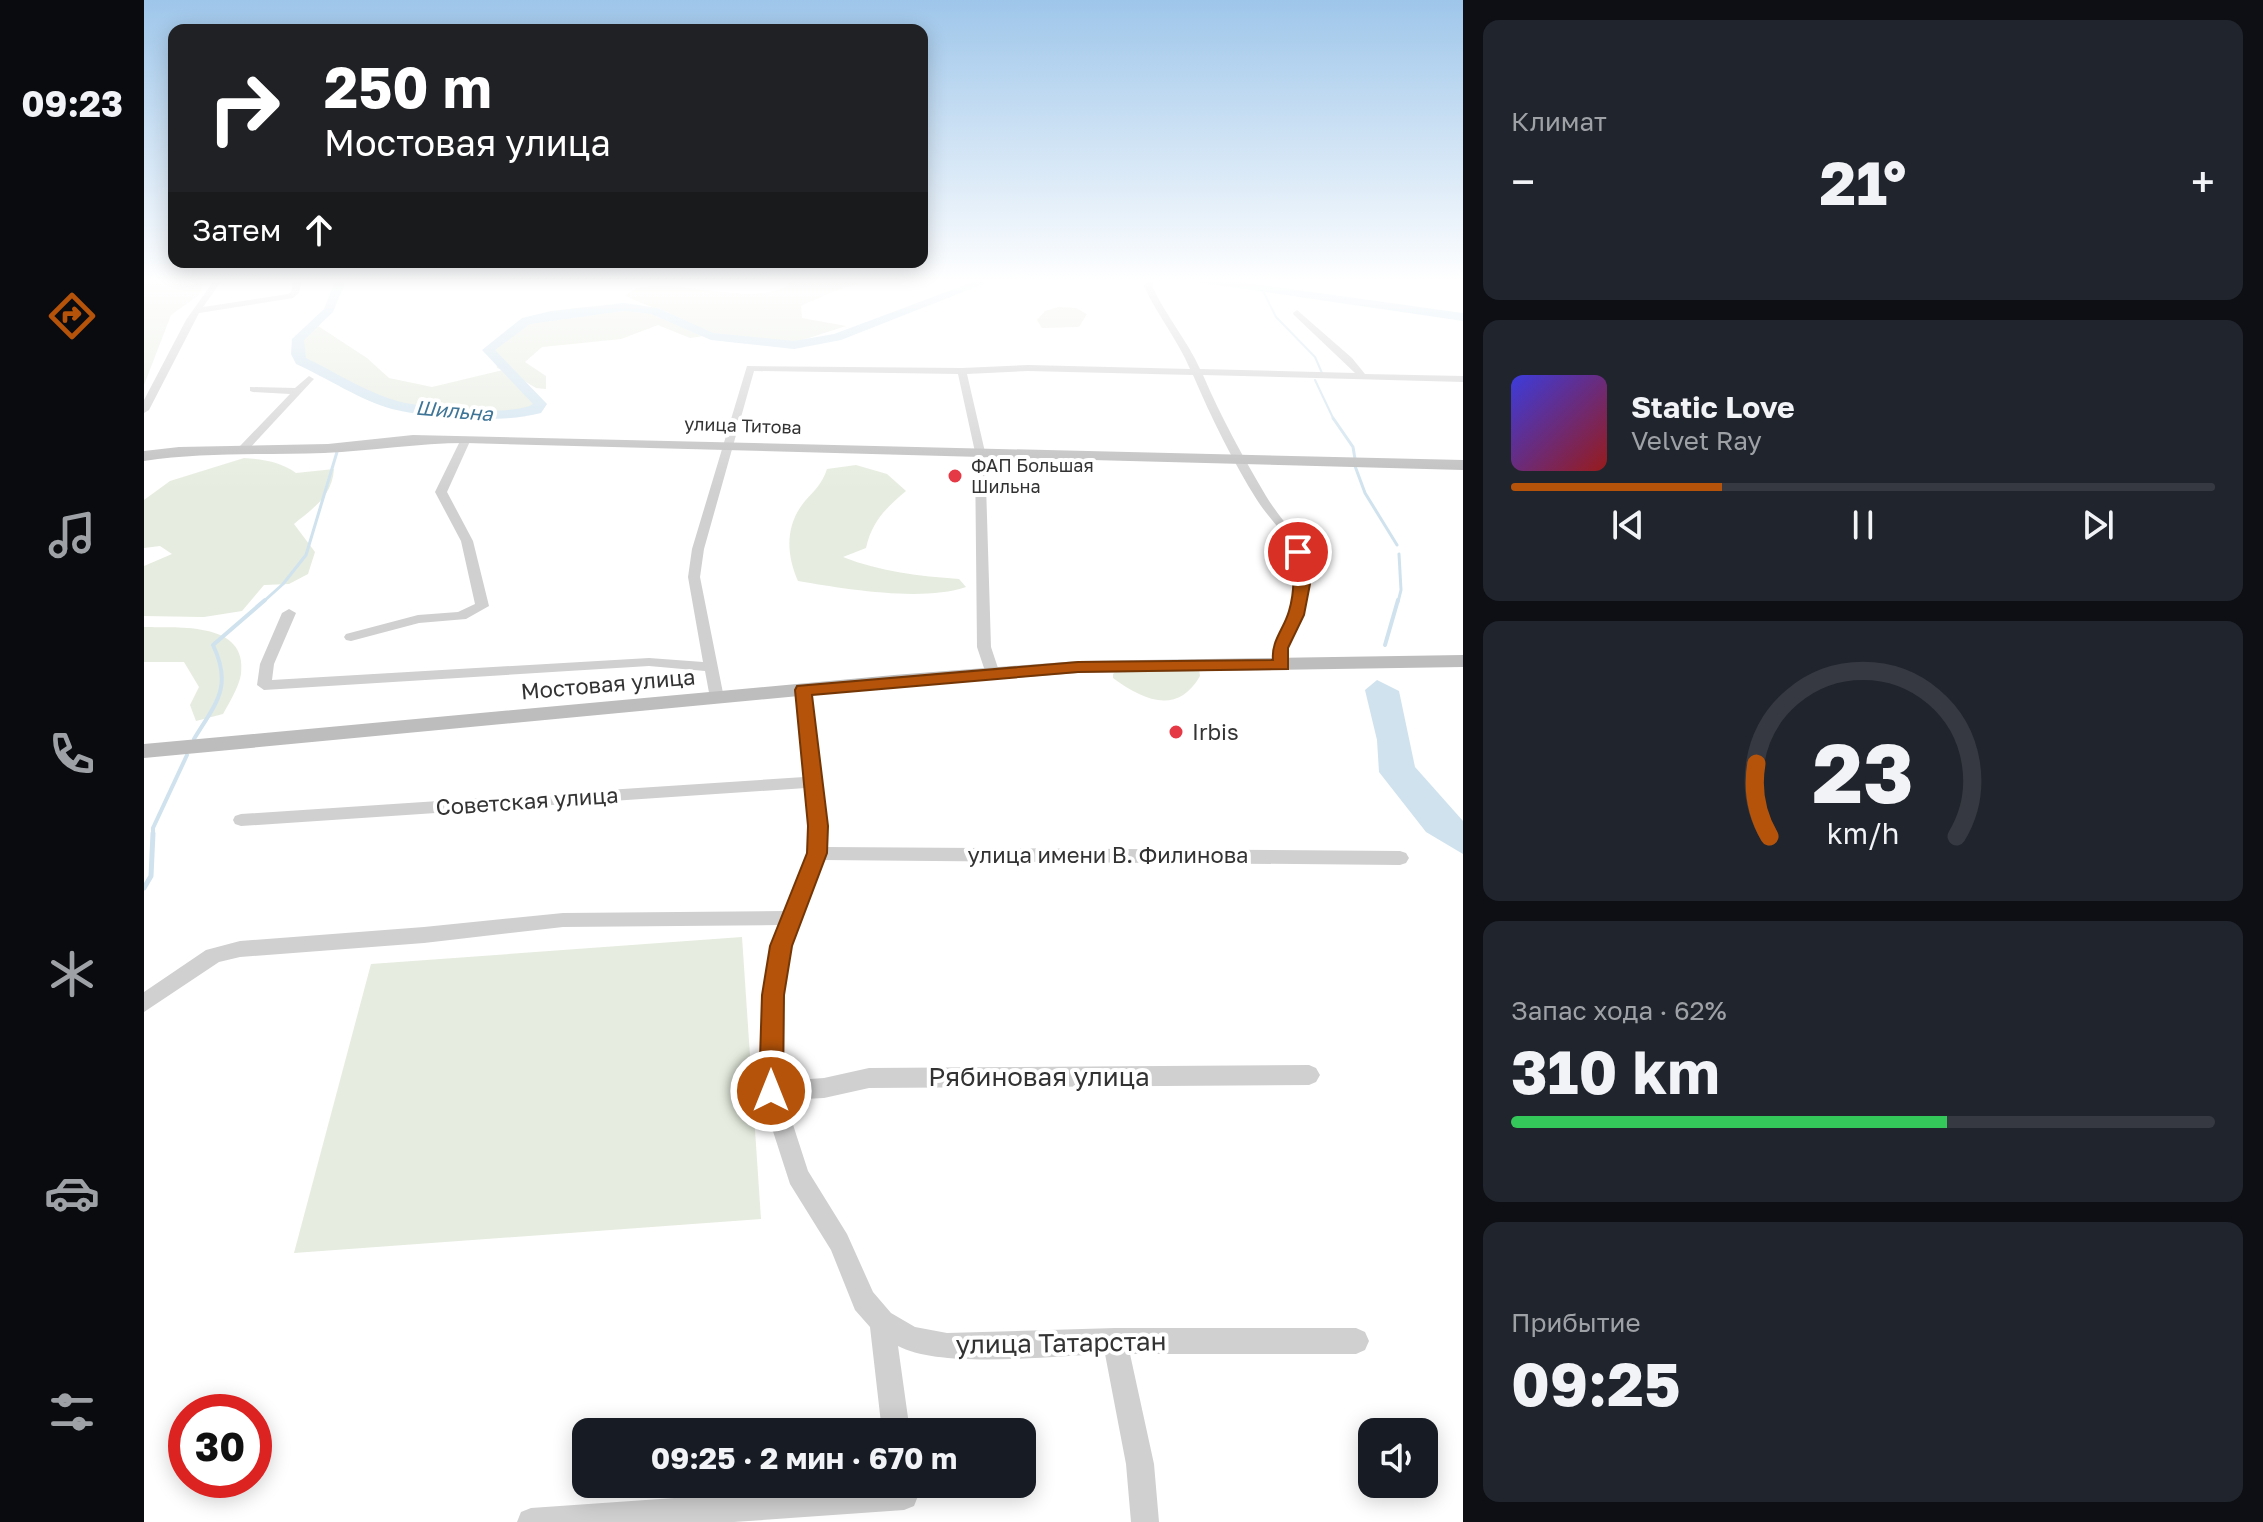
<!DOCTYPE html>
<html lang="ru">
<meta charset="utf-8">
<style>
:root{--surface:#171b24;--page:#20242c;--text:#f1f3f6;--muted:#9ea1a6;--line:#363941;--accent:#b45309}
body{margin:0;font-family:"Golos Text",sans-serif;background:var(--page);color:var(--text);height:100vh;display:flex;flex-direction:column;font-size:30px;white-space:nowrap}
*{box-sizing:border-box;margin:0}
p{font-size:26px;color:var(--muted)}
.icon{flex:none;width:44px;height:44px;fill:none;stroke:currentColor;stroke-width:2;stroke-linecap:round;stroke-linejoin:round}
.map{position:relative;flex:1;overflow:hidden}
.side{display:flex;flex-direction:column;gap:20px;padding:20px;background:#0d0f14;width:800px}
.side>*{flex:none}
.guide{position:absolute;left:24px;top:24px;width:760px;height:244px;border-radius:16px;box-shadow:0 4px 20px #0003;background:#202124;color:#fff;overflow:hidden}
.tools{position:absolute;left:1214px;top:1418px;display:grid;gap:16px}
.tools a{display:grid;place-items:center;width:80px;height:80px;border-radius:16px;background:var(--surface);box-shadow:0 4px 20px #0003;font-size:40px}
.speed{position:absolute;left:24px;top:1394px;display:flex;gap:16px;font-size:40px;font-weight:700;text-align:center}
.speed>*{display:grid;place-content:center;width:104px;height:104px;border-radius:50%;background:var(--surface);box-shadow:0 4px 20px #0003;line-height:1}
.speed .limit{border:12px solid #d22;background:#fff;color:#111}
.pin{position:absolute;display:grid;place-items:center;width:68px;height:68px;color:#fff;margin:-34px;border:4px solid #fff;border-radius:50%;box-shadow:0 2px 8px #0007}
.me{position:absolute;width:88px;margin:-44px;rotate:0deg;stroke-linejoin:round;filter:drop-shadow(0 0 6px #0008)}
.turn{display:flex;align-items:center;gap:28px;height:168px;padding:0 24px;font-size:36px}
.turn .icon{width:104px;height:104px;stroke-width:2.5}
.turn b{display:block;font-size:56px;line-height:68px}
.then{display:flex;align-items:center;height:76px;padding:0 24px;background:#0003;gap:16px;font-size:30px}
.big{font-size:60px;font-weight:700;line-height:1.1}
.side .tile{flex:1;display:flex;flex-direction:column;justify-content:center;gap:12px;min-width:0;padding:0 28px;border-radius:16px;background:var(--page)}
.side .dial{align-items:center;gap:0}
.dial svg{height:208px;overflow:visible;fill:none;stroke:var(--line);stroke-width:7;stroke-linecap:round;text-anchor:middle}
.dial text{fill:var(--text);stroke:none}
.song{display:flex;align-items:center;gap:24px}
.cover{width:96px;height:96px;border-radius:12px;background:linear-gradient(135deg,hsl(240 70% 55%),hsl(0 70% 35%))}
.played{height:8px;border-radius:4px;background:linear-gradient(90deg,var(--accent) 30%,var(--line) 30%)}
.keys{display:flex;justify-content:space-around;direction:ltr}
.heat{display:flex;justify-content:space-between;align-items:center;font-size:44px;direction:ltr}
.charge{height:12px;border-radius:6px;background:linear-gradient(90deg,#34c759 62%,var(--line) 0)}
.trip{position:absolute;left:428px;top:1418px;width:464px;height:80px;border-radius:16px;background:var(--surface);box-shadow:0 4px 20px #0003;font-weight:700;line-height:80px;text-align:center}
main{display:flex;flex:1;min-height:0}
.menu{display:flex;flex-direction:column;width:144px;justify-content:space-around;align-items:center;background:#090b0e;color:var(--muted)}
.menu .icon{width:56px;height:56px}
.menu .on{color:var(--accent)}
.menu b{font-size:36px;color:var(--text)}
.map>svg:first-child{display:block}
.green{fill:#e6ecdf}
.water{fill:#cfe2ee}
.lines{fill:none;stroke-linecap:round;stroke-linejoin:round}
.stream-far3{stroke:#cfe2ee;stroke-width:2}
.stream-far2{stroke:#cfe2ee;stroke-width:3}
.stream-far1{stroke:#cfe2ee;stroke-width:4}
.stream{stroke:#cfe2ee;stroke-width:5}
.river{fill:#cfe2ee;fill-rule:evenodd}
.street{fill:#d0d0d0;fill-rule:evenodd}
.secondary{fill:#bdbdbd;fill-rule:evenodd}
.route{fill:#b45309;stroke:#753606;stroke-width:2}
.poi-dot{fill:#e63946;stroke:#fff;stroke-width:3}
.labels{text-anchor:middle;stroke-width:8;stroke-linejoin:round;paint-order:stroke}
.far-street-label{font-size:18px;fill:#333;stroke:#fff}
.far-poi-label{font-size:18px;fill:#333;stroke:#fff;text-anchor:start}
.far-water-label{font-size:20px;font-style:italic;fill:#3f7597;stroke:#fff}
.street-label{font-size:22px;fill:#333;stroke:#fff}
.poi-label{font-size:22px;fill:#333;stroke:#fff;text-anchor:start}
.near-street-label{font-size:26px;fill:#333;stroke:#fff}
</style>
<main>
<nav class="menu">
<b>09:23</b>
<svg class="icon on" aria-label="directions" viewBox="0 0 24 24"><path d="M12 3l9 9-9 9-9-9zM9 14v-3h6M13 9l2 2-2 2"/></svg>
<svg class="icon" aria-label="music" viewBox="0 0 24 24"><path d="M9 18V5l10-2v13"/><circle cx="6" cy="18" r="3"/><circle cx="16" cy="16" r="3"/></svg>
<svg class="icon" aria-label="phone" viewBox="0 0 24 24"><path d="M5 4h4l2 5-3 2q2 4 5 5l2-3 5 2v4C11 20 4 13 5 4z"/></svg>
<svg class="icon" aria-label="climate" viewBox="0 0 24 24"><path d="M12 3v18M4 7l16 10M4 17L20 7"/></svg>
<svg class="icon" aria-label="car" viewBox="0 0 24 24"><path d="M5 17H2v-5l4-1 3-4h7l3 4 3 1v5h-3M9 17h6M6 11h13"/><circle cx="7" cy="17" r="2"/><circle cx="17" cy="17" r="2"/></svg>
<svg class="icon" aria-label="filters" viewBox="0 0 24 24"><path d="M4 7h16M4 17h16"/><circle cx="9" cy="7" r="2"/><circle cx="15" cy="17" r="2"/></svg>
</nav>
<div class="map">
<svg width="1319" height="1522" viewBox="0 0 1319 1522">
<rect width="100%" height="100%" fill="#fff"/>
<g class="green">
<path d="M 0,279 L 61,279 L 55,295 L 27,315 L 0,385 Z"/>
<path d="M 637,279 L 724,281 L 690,291 L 657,306 L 658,318 L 702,326 L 643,345 L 603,342 L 573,334 L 546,338 L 514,325 L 477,339 L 398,347 L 381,362 L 402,376 L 402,389 L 392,388 L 365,372 L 396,404 L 392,410 L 376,414 L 342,416 L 250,405 L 157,361 L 153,354 L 154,339 L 171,324 L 223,358 L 245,378 L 288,387 L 359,370 L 353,368 L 349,344 C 357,338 365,328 373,324 C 416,303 471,304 517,311 L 481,296 C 511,266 602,313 646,284 Z"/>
<path d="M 914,307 L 932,308 L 943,314 L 935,327 L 898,328 L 893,320 L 901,311 Z"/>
<path d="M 100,458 C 118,459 137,462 152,473 L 190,469 C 188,497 169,508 150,524 L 171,552 L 164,574 L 145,584 L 120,585 L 98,611 L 60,617 L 0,616 L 0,566 L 28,554 L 16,546 L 0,548 L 0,500 L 26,481 Z"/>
<path d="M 712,465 L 743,474 L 762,491 C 742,508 728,521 722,548 L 699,557 C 737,572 775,576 815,579 L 822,587 C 778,602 701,589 654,581 C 642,554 641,525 661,501 C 671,490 678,484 683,469 Z"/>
<path d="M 0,627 C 34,628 104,621 97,674 C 95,687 85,703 79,714 L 52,721 L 46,705 L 55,687 L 40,662 L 0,662 Z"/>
<path d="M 1055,669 L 1056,676 C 1033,716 999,700 969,678 L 969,674 L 973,671 Z"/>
<path d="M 598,937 L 617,1219 L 150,1253 L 227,964 Z"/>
</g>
<path class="water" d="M 1233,680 L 1255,691 L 1271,767 L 1319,821 L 1319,854 L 1282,832 L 1235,772 L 1233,740 L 1221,690 Z"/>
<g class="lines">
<g class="stream-far3">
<path d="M 1118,289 L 1132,317 L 1171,357 L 1178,373"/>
<path d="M 1171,380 L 1190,420"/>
</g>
<g class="stream-far2">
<path d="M 1189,418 L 1209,447 L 1211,459"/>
<path d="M 1211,466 L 1221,493 L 1253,545"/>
<path d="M 119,602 L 139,584 L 162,555 L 193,452"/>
<path d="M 1254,602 L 1257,590 L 1255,554"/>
</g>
<g class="stream-far1">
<path d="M 1241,645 L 1254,600"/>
<path d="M 50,739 C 72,703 89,687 69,645 L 121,600"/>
<path d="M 9,835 L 9,828 L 43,755"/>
</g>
<path class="stream" d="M 0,888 L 7,876 L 9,833"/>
<g class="river">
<path d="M 192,279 L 203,279 L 189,312 L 160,340 L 162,358 C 191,372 222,392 253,401 C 277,408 370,417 389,404 L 338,350 L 378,318 L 407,311 L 480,303 L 514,308 L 569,333 L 650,341 L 690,334 L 837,279 L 852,279 L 697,340 L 650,349 L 567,340 L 507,314 L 480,311 L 386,324 L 351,350 L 403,404 L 397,413 C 354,424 292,419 248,409 C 218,401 181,377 152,364 L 147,354 L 148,339 L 180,309 Z"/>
<path d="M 1047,279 L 1073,279 L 1319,313 L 1319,321 L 1053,282 Z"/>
</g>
<g class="street">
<path d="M 71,279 L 79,279 L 59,307 L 144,294 L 147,292 L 150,279 L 158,279 L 155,293 L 149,298 L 55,313 L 5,410 L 0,413 L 0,400 L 42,320 Z"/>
<path d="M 1004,281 L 1011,283 L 1008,286 C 1022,316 1043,340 1056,369 L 1211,373 L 1150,315 L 1149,313 L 1153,310 L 1208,358 L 1221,374 L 1319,376 L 1319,382 L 1059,375 C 1077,417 1099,457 1122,496 C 1141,527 1165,543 1165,583 C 1166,607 1149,625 1144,647 C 1142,652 1145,659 1145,665 L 1143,668 L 1133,668 C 1124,648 1137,635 1144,617 C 1152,597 1154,572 1147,551 C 1141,531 1124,518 1113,500 C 1089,462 1067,417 1049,375 L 884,371 L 823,374 L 841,452 L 847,647 L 856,674 L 849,679 L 842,674 L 833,647 L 831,452 L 814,374 L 610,371 L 560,549 L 556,577 L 580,698 L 578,701 L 568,701 L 566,698 L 561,671 L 505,666 L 120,690 L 113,685 L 116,664 L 138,613 L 145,609 L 152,613 L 130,664 L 128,680 L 505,658 L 559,662 L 544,577 L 548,549 L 603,366 L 818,368 L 884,365 L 1046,369 C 1034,340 1013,315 1000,286 Z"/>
<path d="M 165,376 L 170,379 L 168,381 L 104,450 L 96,450 L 96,446 L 146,394 L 109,392 L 106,391 L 106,387 L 151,388 Z"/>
<path d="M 318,437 L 327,439 L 303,492 L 329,541 L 345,606 L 322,619 L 275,623 L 207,641 L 202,640 L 200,637 L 202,634 L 274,615 L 314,612 L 331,604 L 317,541 L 291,492 Z"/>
<path d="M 659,685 L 666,690 L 683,826 L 682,847 L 1256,851 L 1262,853 L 1265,858 L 1262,863 L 1256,865 L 679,860 L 647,946 L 639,995 L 638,1081 L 680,1078 L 725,1068 L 1165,1065 L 1172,1068 L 1176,1075 L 1172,1082 L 1165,1085 L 725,1088 L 680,1098 L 641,1100 L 664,1171 L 703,1234 L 729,1292 L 747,1313 L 771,1327 L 803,1333 L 971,1328 L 1212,1328 L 1221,1332 L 1225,1341 L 1221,1350 L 1212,1354 L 986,1354 L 1010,1464 L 1015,1522 L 987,1522 L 982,1464 L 961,1354 C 909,1356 796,1369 754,1346 L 766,1432 L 738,1432 L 726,1327 L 711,1310 L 687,1250 L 646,1184 L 616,1091 L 619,995 L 627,946 L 636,925 L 419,927 L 280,943 L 96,957 L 75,962 L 0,1012 L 0,992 L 62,950 L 96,941 L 280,927 L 419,913 L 641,911 L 664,853 L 665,826 L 662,788 L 97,826 L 91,824 L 89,820 L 91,816 L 97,814 L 660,777 L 652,690 Z"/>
<path d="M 730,1484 L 772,1484 L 774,1496 L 770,1506 L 760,1510 L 590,1522 L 373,1522 L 377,1512 L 387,1508 Z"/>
</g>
<g class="secondary">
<path d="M 269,435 L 1319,460 L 1319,470 L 322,443 C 274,443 227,451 180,453 C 120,455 59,452 0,461 L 0,451 L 35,447 L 184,444 Z"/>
<path d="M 1319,655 L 1319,667 L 934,673 L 750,687 L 0,758 L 0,744 L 750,675 L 934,661 Z"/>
</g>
</g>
<linearGradient id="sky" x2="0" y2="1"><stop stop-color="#9ec6ea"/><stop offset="0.57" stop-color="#fff"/><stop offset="1" stop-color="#fff" stop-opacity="0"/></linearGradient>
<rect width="1319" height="492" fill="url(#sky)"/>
<path class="route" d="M 1154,548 L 1162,552 L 1166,584 L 1160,615 L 1144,648 L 1144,669 L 934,672 L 668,695 L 684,826 L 683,853 L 648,946 L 640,995 L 639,1091 L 635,1099 L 627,1103 L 618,1099 L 615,1091 L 618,995 L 626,946 L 663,853 L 664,826 L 651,690 L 653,686 L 934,662 L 1129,660 C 1127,641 1140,629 1145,611 C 1151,591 1150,573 1147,552 Z"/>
<g class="poi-dot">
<circle cx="811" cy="476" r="8"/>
<circle cx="1032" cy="732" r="8"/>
</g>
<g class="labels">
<g class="far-street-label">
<text transform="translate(599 426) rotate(2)" y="6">улица Титова</text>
</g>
<g class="far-poi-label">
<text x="827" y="472">ФАП Большая<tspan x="827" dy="21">Шильна</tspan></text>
</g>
<g class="far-water-label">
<text transform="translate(310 411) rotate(5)" y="7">Шильна</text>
</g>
<g class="street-label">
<text transform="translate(464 684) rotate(-5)" y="8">Мостовая улица</text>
<text transform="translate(383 801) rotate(-4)" y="8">Советская улица</text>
<text x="964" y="863">улица имени В. Филинова</text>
</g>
<g class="poi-label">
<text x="1048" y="740">Irbis</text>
</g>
<g class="near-street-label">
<text x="895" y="1086">Рябиновая улица</text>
<text transform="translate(917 1343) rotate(-1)" y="9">улица Татарстан</text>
</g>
</g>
</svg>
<div class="tools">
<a><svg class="icon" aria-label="sound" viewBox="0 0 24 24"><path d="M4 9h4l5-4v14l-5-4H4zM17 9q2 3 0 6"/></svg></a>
</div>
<div class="speed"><div class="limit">30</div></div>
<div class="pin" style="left:1154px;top:552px;background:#d93025"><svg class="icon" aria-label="arrive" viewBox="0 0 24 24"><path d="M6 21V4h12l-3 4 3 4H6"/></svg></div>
<svg class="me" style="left:627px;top:1091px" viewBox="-20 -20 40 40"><circle r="17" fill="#b45309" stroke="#fff" stroke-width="3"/><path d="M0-11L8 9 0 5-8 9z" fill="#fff"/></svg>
<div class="trip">09:25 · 2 мин · 670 m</div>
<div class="guide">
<div class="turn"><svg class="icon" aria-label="right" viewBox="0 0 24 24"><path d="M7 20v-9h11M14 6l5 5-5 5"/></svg><div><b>250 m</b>Мостовая улица</div></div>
<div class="then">Затем<svg class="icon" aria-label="ahead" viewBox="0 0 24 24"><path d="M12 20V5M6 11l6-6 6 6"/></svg></div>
</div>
</div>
<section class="side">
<div class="tile"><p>Климат</p>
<div class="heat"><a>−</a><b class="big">21°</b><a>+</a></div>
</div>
<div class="tile">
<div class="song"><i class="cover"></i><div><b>Static Love</b><p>Velvet Ray</p></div></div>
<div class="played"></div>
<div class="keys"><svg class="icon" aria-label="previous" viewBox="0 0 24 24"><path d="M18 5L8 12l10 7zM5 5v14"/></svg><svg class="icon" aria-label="pause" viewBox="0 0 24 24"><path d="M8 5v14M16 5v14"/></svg><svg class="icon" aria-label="next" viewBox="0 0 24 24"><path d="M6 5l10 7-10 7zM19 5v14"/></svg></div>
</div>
<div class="tile dial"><svg viewBox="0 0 100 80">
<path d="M14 69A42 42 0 1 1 86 69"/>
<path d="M14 69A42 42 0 0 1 9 41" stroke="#b45309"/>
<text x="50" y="56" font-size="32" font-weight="700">23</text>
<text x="50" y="72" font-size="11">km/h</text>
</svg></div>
<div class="tile"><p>Запас хода · 62%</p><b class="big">310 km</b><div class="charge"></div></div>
<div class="tile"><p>Прибытие</p><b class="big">09:25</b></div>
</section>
</main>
